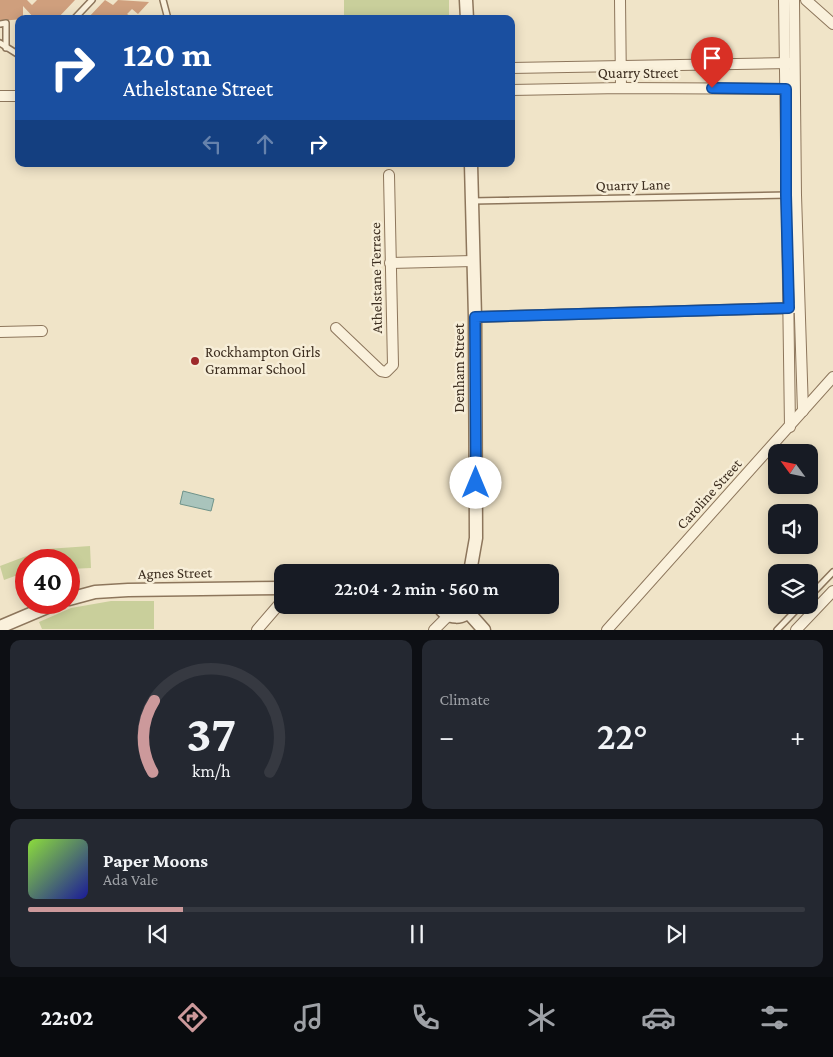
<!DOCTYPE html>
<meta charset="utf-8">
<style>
:root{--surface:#171b24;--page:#242831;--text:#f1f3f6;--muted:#9ea1a6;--line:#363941;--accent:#cc999b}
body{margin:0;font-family:"Crimson Pro",serif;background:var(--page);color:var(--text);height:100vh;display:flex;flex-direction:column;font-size:19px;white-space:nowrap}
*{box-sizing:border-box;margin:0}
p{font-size:16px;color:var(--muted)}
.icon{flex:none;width:28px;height:28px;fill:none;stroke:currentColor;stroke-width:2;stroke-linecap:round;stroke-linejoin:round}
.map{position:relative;height:630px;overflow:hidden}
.details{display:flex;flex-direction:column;gap:10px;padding:10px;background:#0d0f14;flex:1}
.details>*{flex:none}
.hud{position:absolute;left:15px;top:15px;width:500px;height:152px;border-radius:10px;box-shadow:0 2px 12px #0003;background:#1a4fa0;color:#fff;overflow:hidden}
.needle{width:32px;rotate:303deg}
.controls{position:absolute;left:768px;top:444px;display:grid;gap:10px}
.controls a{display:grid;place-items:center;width:50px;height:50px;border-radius:10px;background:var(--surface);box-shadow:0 2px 12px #0003;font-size:25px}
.speed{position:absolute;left:15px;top:549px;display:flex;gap:10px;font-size:25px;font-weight:700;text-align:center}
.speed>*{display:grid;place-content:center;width:65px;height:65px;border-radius:50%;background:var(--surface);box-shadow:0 2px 12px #0003;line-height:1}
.speed .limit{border:8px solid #d22;background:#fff;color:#111}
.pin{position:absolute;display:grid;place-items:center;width:42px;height:42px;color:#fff;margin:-51px -21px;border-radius:50% 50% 50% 0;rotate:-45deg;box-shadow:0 0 5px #0007}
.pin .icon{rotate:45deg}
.me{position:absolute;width:55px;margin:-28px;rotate:0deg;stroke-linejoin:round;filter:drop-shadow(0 0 4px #0008)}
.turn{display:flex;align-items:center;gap:18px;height:105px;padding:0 25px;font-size:22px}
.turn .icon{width:65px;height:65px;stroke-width:2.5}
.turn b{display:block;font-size:35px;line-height:42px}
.lanes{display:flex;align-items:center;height:48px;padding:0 25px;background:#0003;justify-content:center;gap:25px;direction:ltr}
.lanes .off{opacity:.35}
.big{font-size:38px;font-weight:600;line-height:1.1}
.details .card{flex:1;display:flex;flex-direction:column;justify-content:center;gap:8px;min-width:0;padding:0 18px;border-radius:10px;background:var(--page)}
.details .dial{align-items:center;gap:0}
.dial svg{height:130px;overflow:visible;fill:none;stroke:var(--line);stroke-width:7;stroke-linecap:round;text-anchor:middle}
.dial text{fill:var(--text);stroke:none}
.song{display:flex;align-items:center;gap:15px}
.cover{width:60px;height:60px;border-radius:8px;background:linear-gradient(135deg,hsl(90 70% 55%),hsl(240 70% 35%))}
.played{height:5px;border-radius:2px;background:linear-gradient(90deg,var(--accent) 20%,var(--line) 20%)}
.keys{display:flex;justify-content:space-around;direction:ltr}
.heat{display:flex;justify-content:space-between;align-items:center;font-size:28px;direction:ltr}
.details .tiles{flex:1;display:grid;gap:10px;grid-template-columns:1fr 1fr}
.card:last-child{grid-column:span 2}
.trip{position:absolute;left:274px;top:564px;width:285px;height:50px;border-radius:10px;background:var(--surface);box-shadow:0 2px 12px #0003;font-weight:600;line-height:50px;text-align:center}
.tab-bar{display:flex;height:80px;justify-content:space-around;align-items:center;background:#090b0e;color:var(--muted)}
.tab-bar .icon{width:35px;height:35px}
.tab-bar .selected{color:var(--accent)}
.tab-bar b{font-size:22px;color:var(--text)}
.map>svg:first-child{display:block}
.green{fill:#c9cf9b}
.water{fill:#a9c4bc;stroke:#6f938a}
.building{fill:#cf9f7d}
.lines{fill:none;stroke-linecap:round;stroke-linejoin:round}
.service-casing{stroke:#8d765c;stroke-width:8}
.minor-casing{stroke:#8d765c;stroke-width:12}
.tertiary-casing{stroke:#8d765c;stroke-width:15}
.service{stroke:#faf1dc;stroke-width:5}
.minor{stroke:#faf1dc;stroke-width:10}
.tertiary{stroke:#faf1dc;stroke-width:12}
.route-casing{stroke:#114b97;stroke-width:12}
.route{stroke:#1a73e8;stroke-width:9}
.poi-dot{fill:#9e2a2b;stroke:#f7eed8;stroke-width:2}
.labels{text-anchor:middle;stroke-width:5;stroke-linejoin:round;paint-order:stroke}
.street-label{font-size:15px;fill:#3d2e20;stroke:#f7eed8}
.poi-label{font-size:15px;fill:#3d2e20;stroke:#f7eed8;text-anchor:start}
</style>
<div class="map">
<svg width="833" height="630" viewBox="0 0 833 630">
<rect width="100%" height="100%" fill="#f0e4c8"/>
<g class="green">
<rect x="344" y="0" width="105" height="19"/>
<path d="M 90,546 L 91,568 L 69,569 L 69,560 L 48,560 L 47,549 Z"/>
<path d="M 29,555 L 32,560 L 26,560 L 26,572 L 4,580 L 0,566 Z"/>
<path d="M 111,601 L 154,601 L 154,629 L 42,629 L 39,622 L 71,608 Z"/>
</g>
<path class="water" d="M 183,491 L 214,499 L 211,511 L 180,504 Z"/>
<g class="building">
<path d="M 0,0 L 27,0 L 32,5 L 37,0 L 75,0 L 57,19 L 35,19 L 23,6 L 23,19 L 0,21 Z"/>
<path d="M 105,0 L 113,5 L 118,0 L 149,2 L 138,14 L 132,9 L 127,14 L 130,16 L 128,19 L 87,19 Z"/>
</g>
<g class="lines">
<g class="service-casing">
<g id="service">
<path d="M 163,0 L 168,19"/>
<path d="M 74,19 L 92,0"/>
<path d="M 0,24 L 6,23 L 6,48"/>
<path d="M 0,43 L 19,55"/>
<path d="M 472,201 L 789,195"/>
<path d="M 809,597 L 833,572"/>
<path d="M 777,630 L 801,605"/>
</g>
</g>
<g class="minor-casing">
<g id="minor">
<path d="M 620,0 L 621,88"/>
<path d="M 784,0 L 790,427"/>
<path d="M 794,0 L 796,195 L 803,411"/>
<path d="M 806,0 L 833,24"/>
<path d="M 511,68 L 790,63"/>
<path d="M 511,90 L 621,88 L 792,89"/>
<path d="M 0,96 L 19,96"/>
<path d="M 390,263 L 473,261"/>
<path d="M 475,317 L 794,308"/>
<path d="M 336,328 L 381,371 L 386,372 L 393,365 L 389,175"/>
<path d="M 0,332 L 42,331"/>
<path d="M 257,630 L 282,601"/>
<path d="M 434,630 L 448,616"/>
<path d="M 607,630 L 833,377"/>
<path d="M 796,630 L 833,591"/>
</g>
</g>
<g class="tertiary-casing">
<g id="tertiary">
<path d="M 466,0 L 467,19"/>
<path d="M 470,572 L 476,538 L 475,317 L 471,164"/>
<path d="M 69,599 L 95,592 L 128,590 L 282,588"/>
<path d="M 438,605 C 447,620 465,621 473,605"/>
<path d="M 468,612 L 484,630"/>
<path d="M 0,627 L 59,602"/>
</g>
</g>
<use href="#service" class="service"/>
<use href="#minor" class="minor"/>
<use href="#tertiary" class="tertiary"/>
</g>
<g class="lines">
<g class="route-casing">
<path id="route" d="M 476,483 L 475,317 L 789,308 L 786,195 L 786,89 L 712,88"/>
</g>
<use href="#route" class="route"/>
</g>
<circle class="poi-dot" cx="195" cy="361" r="5"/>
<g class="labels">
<g class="street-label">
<text x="638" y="78">Quarry Street</text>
<text transform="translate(633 185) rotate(-1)" y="5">Quarry Lane</text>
<text transform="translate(376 278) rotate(-91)" y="5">Athelstane Terrace</text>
<text transform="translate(459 368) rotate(-90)" y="5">Denham Street</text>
<text transform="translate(709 494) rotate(-48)" y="5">Caroline Street</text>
<text transform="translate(175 573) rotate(-1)" y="5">Agnes Street</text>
</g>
<g class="poi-label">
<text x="205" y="357">Rockhampton Girls<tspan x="205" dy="17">Grammar School</tspan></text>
</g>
</g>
</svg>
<div class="controls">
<a><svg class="needle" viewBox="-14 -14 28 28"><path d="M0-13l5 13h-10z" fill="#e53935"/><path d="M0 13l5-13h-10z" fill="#9ea1a6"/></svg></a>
<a><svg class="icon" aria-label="sound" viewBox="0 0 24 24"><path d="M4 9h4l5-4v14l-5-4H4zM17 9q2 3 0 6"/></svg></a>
<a><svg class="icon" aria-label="layers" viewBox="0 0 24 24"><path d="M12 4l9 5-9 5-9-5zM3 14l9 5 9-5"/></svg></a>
</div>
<div class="speed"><div class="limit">40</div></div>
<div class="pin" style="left:712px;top:88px;background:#d93025"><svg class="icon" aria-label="arrive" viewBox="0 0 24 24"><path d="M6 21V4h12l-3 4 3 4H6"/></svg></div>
<svg class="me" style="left:476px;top:483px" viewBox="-20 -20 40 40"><circle r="19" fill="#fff"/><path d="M0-13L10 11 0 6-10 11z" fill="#1a73e8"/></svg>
<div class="trip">22:04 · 2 min · 560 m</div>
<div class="hud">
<div class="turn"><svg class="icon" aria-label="right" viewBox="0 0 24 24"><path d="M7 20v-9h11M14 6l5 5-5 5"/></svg><div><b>120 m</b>Athelstane Street</div></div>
<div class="lanes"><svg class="icon off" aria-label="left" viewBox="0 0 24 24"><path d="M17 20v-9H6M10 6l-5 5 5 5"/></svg><svg class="icon off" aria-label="ahead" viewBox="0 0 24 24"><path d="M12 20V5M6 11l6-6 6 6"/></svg><svg class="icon" aria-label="right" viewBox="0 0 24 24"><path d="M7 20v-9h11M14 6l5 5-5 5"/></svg></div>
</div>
</div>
<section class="details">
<div class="tiles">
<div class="card dial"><svg viewBox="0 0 100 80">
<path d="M14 69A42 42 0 1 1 86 69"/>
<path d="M14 69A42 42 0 0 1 15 25" stroke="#cc999b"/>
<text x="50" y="56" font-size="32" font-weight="700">37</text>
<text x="50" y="72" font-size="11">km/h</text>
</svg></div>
<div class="card"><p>Climate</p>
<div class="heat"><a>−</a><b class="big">22°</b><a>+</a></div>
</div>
<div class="card">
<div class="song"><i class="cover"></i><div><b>Paper Moons</b><p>Ada Vale</p></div></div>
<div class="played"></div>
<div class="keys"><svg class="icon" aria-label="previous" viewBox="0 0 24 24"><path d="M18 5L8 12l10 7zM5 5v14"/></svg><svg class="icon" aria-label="pause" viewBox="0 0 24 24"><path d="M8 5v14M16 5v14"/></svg><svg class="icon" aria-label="next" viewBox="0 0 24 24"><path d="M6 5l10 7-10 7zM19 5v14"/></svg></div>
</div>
</div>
</section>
<nav class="tab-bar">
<b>22:02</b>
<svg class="icon selected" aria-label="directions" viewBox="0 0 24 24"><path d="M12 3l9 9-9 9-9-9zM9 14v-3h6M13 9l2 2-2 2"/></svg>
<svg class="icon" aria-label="music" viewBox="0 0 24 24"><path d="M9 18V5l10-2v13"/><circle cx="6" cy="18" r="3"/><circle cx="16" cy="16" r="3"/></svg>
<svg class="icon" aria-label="phone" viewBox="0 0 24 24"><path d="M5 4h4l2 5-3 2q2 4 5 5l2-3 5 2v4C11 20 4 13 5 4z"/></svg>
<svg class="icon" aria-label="climate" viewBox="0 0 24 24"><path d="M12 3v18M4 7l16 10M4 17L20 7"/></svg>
<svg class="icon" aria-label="car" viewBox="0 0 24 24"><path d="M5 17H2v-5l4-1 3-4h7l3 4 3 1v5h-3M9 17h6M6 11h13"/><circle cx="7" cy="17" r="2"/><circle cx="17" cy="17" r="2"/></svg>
<svg class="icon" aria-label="filters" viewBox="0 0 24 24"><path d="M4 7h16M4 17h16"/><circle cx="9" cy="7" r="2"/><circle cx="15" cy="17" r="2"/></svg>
</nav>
